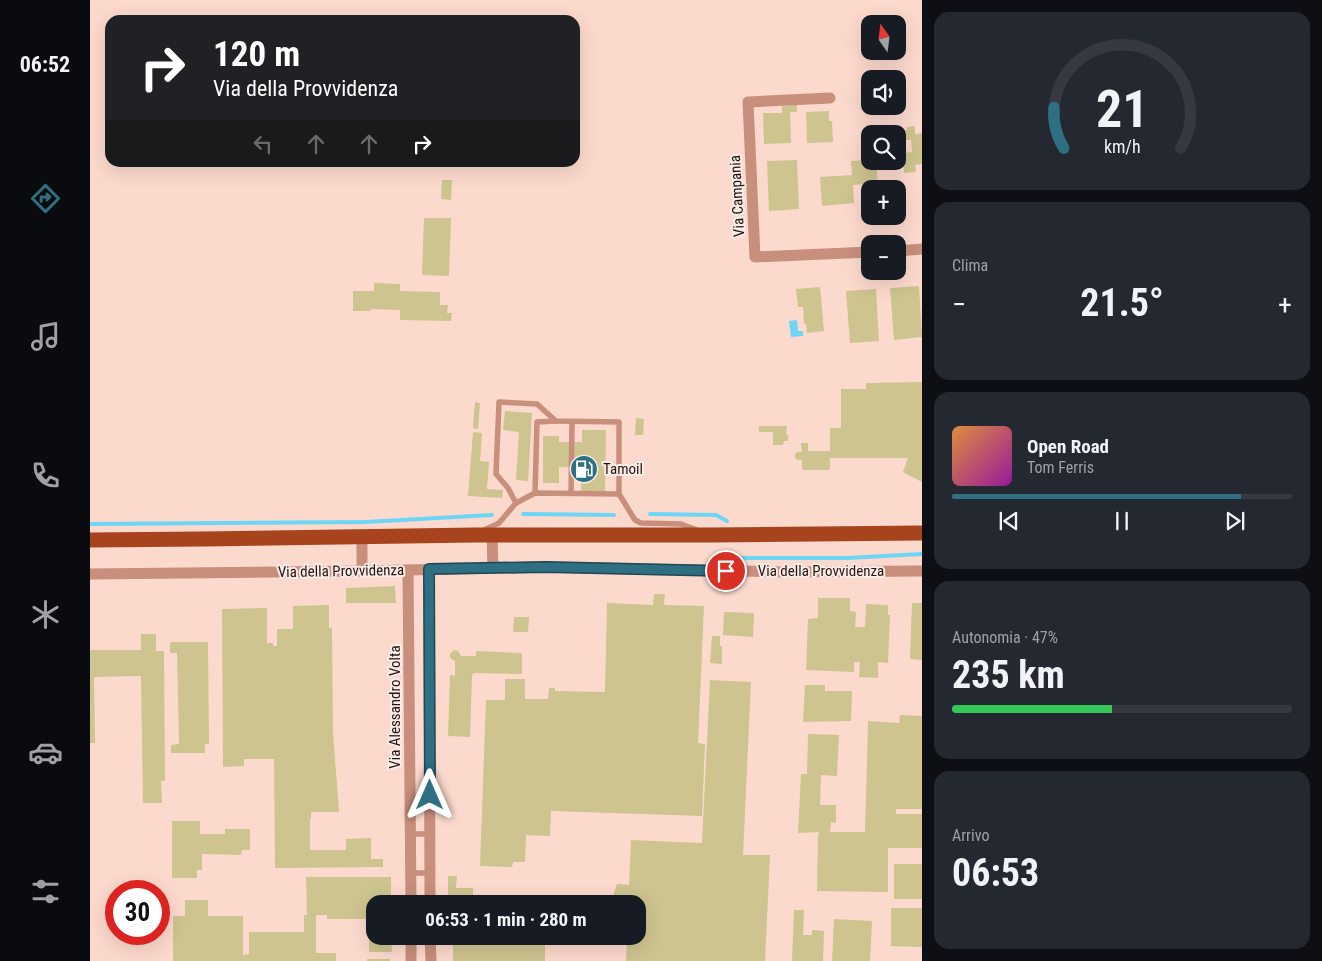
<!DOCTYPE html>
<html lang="it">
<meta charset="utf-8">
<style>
:root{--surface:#171b24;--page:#242831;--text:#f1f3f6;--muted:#9ea1a6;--line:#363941;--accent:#2e6f82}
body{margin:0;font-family:"Roboto Condensed",sans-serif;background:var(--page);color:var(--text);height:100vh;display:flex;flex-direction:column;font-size:19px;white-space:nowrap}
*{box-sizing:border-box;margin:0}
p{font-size:16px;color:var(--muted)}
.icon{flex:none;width:28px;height:28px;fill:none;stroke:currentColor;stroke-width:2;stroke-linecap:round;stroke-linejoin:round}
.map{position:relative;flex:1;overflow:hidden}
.details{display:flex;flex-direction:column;gap:12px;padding:12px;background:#0d0f14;width:400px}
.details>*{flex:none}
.hud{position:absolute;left:15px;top:15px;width:475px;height:152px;border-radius:15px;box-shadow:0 5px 20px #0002;background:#202124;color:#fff;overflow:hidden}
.needle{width:32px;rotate:346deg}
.tools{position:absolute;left:771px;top:15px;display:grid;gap:10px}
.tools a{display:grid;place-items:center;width:45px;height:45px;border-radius:10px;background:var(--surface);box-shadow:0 5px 20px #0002;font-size:25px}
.speed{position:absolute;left:15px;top:880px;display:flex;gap:10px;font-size:25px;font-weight:700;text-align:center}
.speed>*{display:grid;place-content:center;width:65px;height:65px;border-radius:50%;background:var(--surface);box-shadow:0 5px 20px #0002;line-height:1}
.speed .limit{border:8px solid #d22;background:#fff;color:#111}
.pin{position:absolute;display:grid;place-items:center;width:42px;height:42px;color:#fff;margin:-21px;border:2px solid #fff;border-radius:50%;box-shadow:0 1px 5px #0007}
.me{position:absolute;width:55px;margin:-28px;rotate:0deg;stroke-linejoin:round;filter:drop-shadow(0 0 4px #0008)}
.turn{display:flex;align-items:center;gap:18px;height:105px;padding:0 25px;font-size:22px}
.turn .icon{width:65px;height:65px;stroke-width:2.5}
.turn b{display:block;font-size:35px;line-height:42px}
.lanes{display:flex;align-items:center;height:48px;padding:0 25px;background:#0003;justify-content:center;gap:25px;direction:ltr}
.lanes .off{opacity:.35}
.big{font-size:38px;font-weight:700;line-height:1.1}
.details .card{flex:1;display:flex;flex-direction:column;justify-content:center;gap:8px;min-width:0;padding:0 18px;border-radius:15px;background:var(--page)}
.details .dial{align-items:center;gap:0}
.dial svg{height:130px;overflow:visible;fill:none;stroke:var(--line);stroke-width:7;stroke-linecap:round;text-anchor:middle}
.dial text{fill:var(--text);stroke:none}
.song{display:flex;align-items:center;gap:15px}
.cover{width:60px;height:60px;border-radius:8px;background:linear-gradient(135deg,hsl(30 70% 55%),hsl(300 70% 35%))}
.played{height:5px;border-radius:2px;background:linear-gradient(90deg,var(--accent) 85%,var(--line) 85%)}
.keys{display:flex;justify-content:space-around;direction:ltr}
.heat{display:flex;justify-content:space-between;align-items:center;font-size:28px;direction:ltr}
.charge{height:8px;border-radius:4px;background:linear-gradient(90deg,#34c759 47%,var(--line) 0)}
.trip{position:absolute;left:276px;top:895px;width:280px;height:50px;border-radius:15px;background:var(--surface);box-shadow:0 5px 20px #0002;font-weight:700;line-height:50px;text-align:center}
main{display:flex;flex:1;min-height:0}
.dock{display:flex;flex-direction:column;width:90px;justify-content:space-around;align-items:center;background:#090b0e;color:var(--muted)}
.dock .icon{width:35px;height:35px}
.dock .selected{color:var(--accent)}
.dock b{font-size:22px;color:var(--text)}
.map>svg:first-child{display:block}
.water{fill:#6ed6f5}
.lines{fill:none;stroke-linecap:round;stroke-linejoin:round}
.stream{stroke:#6ed6f5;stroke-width:4}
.building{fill:#cdc48f}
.service{stroke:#c78f7c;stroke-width:5.5}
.minor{stroke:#c78f7c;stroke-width:11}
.primary{stroke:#a7441d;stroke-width:15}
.route-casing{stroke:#1e4854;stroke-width:12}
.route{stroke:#2e6f82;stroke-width:9}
.labels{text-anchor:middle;stroke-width:4;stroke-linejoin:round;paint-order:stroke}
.street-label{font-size:15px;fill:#27130d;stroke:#f8ece8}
.poi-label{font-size:15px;fill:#27130d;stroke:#f8ece8;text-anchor:start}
</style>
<main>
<nav class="dock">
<b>06:52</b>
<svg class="icon selected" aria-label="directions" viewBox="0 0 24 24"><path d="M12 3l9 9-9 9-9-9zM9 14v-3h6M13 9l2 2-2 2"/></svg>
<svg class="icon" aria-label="music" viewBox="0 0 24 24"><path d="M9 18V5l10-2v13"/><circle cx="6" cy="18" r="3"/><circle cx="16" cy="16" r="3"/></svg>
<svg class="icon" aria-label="phone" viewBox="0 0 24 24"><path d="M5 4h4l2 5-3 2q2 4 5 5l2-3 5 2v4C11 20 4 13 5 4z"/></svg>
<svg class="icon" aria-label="climate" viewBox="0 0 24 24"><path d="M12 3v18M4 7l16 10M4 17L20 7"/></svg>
<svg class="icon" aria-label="car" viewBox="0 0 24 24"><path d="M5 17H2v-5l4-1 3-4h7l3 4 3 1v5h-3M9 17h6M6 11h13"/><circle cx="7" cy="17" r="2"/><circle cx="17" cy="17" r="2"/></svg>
<svg class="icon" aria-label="filters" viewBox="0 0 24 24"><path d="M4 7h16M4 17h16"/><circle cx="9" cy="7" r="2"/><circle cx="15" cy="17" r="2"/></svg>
</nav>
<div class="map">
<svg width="832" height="961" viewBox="0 0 832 961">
<rect width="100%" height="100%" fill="#fcd9cd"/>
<path class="water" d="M 707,320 L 708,331 L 713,331 L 713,336 L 701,337 L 699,321 Z"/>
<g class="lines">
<g class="stream">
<path d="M 433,514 L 524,515"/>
<path d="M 560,514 L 626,515 L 637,521"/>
<path d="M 0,524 L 275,522 L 402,515"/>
<path d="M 627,558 L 757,558 L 832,554"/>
</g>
</g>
<g class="building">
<path d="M 707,105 L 707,112 L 700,112 L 701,143 L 674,144 L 673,113 L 692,113 L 692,106 Z"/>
<path d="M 739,111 L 739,121 L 742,121 L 743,142 L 717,143 L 716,112 Z"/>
<path d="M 825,126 L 825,134 L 832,133 L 832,164 L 825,165 L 826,172 L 814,173 L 813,153 L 822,152 L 821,140 L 814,140 L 814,130 L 817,130 L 817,127 Z"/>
<path d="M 707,160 L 709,209 L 679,211 L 677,161 Z"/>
<path d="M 780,160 L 780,161 L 786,161 L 788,183 L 763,185 L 764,203 L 732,206 L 730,177 L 762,175 L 761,161 Z"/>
<path d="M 352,180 L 362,180 L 361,200 L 351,199 Z"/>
<path d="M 334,218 L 361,218 L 359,276 L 332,275 Z"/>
<path d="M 284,283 L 310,284 L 310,291 L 350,292 L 350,305 L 358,305 L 357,313 L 362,313 L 361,321 L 310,320 L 310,310 L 281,309 L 281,311 L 263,311 L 263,291 L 284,291 Z"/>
<path d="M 829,286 L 832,337 L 804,340 L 800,288 Z"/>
<path d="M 730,287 L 734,331 L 717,333 L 716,324 L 714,324 L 713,307 L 708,307 L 706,289 Z"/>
<path d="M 786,289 L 789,341 L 760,343 L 756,291 Z"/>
<path d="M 832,382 L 832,482 L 813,472 L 818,458 L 740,458 L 740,470 L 712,470 L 712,460 L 708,460 L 705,458 L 705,454 L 707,452 L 712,452 L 711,443 L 718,443 L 718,451 L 740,451 L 740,428 L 751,428 L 751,389 L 776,389 L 776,383 Z"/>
<path d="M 385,402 L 390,403 L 388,429 L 383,428 Z"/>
<path d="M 415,411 L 442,413 L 438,481 L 426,480 L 429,432 L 413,430 Z"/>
<path d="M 546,418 L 554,419 L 553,435 L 545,435 Z"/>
<path d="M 669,426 L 697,426 L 696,435 L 698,435 L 698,441 L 694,441 L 693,445 L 683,445 L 683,432 L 669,432 Z"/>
<path d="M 492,430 L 516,430 L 515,495 L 491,494 L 491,468 L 469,467 L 469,483 L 453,483 L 453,436 L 469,436 L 469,442 L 492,442 Z"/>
<path d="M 383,432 L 392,433 L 390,461 L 399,462 L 397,489 L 413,490 L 412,498 L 378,496 Z"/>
<path d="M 305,586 L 306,603 L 256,603 L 256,588 Z"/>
<path d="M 564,594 L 575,594 L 574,605 L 614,606 L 608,743 L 615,744 L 612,816 L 461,811 L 460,836 L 436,835 L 435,862 L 423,862 L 422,867 L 390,866 L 396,700 L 415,700 L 415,679 L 435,679 L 435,699 L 458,699 L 459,688 L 465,688 L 465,691 L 515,692 L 517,603 L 563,605 Z"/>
<path d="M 728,598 L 760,598 L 760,611 L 766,612 L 765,627 L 775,627 L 776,604 L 798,605 L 798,615 L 800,615 L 798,663 L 788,662 L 788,678 L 769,677 L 770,662 L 764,662 L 764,672 L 716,670 L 718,619 L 728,618 Z"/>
<path d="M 822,603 L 832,603 L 832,660 L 820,659 Z"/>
<path d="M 239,605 L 239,628 L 242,628 L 243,732 L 249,812 L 221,812 L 221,819 L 220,819 L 220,850 L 256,850 L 256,839 L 281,838 L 281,859 L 293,859 L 293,867 L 185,868 L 184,759 L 154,759 L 154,766 L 133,767 L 132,609 L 177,608 L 177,643 L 183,643 L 183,646 L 187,646 L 187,629 L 203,629 L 203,606 Z"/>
<path d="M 634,612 L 664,613 L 663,637 L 633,635 Z"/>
<path d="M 424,617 L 439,617 L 438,632 L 423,632 Z"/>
<path d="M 51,634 L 66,634 L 66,651 L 74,651 L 75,781 L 71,781 L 72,803 L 53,803 L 51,676 L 4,677 L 5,743 L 0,743 L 0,650 L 51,650 Z"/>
<path d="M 622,636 L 630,636 L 630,646 L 632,646 L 632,664 L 620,663 Z"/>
<path d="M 80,642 L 118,642 L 119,744 L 115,744 L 115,753 L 81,753 L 81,745 L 89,744 L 87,653 L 80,653 Z"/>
<path d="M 364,650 L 368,651 L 371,656 L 386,656 L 386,651 L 432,653 L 432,674 L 384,673 L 382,675 L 380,737 L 358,736 L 360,675 L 365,676 L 365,661 L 360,658 L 360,654 Z"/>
<path d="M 620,680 L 661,682 L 653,855 L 680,855 L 675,961 L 536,961 L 537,936 L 548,936 L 548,904 L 524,904 L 523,896 L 527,884 L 539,885 L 541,840 L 612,843 Z"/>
<path d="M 715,685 L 735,685 L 735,691 L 762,691 L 761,721 L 713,722 Z"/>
<path d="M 810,715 L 832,716 L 832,809 L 806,809 L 806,814 L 832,814 L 832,848 L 798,848 L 798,892 L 727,891 L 728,834 L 729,834 L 729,832 L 708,833 L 711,774 L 717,774 L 718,734 L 749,735 L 747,776 L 731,775 L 730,805 L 746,805 L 746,823 L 741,822 L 740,832 L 775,832 L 778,721 L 809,723 Z"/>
<path d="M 82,821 L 110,821 L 110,834 L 135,834 L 135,829 L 160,829 L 160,850 L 152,850 L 151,855 L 112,854 L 112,870 L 107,870 L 107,878 L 82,878 Z"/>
<rect x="804" y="864" width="28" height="35"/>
<path d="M 358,876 L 367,876 L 366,888 L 383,888 L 383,898 L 358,898 Z"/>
<path d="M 216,877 L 301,877 L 301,904 L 285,904 L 285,936 L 301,936 L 302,952 L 279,952 L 279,919 L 237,919 L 237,915 L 226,915 L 226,953 L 246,953 L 246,961 L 83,961 L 83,916 L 95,916 L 95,900 L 118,900 L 118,916 L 153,916 L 153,955 L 159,954 L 159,932 L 214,932 L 214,915 L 217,915 Z"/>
<path d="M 801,908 L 832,908 L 832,947 L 801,946 Z"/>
<path d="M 704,910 L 714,910 L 713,935 L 722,935 L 722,930 L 734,931 L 733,961 L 702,961 Z"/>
<path d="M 744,919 L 782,921 L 780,961 L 742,961 Z"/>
<rect x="363" y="936" width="92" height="25"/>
<rect x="277" y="959" width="23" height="2"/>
</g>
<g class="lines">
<g class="service">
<path d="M 445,493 L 447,422 L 466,421"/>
<path d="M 481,493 L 482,422"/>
<path d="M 426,503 L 418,488 L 406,474 L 409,402 L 447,404 L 466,421 L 529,422 L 529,494"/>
<path d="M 394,530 L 409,523 L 426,503 L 445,493 L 529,494 L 545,520 L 551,523 L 591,524 L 607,530"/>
<path d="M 321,834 L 340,834"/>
<path d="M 321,873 L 340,873"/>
</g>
<g class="minor">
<path d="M 740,98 L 658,102 L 665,257 L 780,252"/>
<path d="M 808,251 L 832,249"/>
<path d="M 402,535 L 403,568"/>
<path d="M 339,569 L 340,904"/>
<path d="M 318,570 L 321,904"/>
<path d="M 272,571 L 272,536"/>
<path d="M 0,574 L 272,571 L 455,567 L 693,572 L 832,571"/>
<path d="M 321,936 L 321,961"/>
<path d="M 340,936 L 341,961"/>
</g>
<path class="primary" d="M 0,540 L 112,539 L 385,535 L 621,535 L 832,533"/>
</g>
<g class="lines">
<g class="route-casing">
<path id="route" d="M 340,795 L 339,569 L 455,567 L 636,571"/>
</g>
<use href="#route" class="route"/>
</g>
<defs>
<g id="fuel-disc" transform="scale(1.4375)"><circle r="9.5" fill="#2e6f82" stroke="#f8ece8"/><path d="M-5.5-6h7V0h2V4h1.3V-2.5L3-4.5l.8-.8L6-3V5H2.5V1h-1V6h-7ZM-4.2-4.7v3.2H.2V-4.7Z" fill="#fff"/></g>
</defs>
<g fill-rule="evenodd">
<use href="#fuel-disc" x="494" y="469"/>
</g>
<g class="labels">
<g class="street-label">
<text transform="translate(647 196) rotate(-93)" y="5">Via Campania</text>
<text transform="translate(251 571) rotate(-1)" y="5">Via della Provvidenza</text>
<text x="731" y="576">Via della Provvidenza</text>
<text transform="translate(305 707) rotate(-90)" y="5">Via Alessandro Volta</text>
</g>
<g class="poi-label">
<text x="513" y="474">Tamoil</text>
</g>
</g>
</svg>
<div class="tools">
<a><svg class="needle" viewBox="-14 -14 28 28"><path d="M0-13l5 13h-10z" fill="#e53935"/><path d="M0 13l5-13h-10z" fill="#9ea1a6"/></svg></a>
<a><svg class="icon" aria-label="sound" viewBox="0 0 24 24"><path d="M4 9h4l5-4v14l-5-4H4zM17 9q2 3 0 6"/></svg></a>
<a><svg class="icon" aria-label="search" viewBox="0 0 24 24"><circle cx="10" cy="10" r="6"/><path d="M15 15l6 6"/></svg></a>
<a>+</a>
<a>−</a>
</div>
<div class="speed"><div class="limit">30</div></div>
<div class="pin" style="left:636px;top:571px;background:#d93025"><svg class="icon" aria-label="arrive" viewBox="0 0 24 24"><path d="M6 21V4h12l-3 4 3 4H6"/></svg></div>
<svg class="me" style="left:340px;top:795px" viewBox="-20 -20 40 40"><path d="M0-17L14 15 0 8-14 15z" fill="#2e6f82" stroke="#fff" stroke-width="4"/></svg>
<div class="trip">06:53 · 1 min · 280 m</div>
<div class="hud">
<div class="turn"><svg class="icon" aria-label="right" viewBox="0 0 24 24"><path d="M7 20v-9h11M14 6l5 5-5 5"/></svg><div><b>120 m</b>Via della Provvidenza</div></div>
<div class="lanes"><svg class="icon off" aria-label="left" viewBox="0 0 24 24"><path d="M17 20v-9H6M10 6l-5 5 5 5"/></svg><svg class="icon off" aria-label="ahead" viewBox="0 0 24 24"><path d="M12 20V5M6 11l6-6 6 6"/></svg><svg class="icon off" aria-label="ahead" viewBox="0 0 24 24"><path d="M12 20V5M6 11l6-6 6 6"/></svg><svg class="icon" aria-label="right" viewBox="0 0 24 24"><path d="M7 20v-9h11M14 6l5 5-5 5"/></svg></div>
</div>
</div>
<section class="details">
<div class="card dial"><svg viewBox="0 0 100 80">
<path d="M14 69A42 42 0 1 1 86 69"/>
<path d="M14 69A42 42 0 0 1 8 44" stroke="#2e6f82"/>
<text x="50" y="56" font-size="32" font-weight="700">21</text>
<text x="50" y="72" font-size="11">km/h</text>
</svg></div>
<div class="card"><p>Clima</p>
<div class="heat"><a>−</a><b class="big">21.5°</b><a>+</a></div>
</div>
<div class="card">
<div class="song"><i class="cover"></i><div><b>Open Road</b><p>Tom Ferris</p></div></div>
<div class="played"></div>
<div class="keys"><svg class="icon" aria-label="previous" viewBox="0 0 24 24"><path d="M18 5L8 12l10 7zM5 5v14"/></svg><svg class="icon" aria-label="pause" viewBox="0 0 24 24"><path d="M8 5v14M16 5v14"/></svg><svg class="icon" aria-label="next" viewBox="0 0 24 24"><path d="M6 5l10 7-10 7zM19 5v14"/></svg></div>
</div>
<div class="card"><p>Autonomia · 47%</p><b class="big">235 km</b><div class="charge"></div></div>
<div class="card"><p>Arrivo</p><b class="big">06:53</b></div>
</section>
</main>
